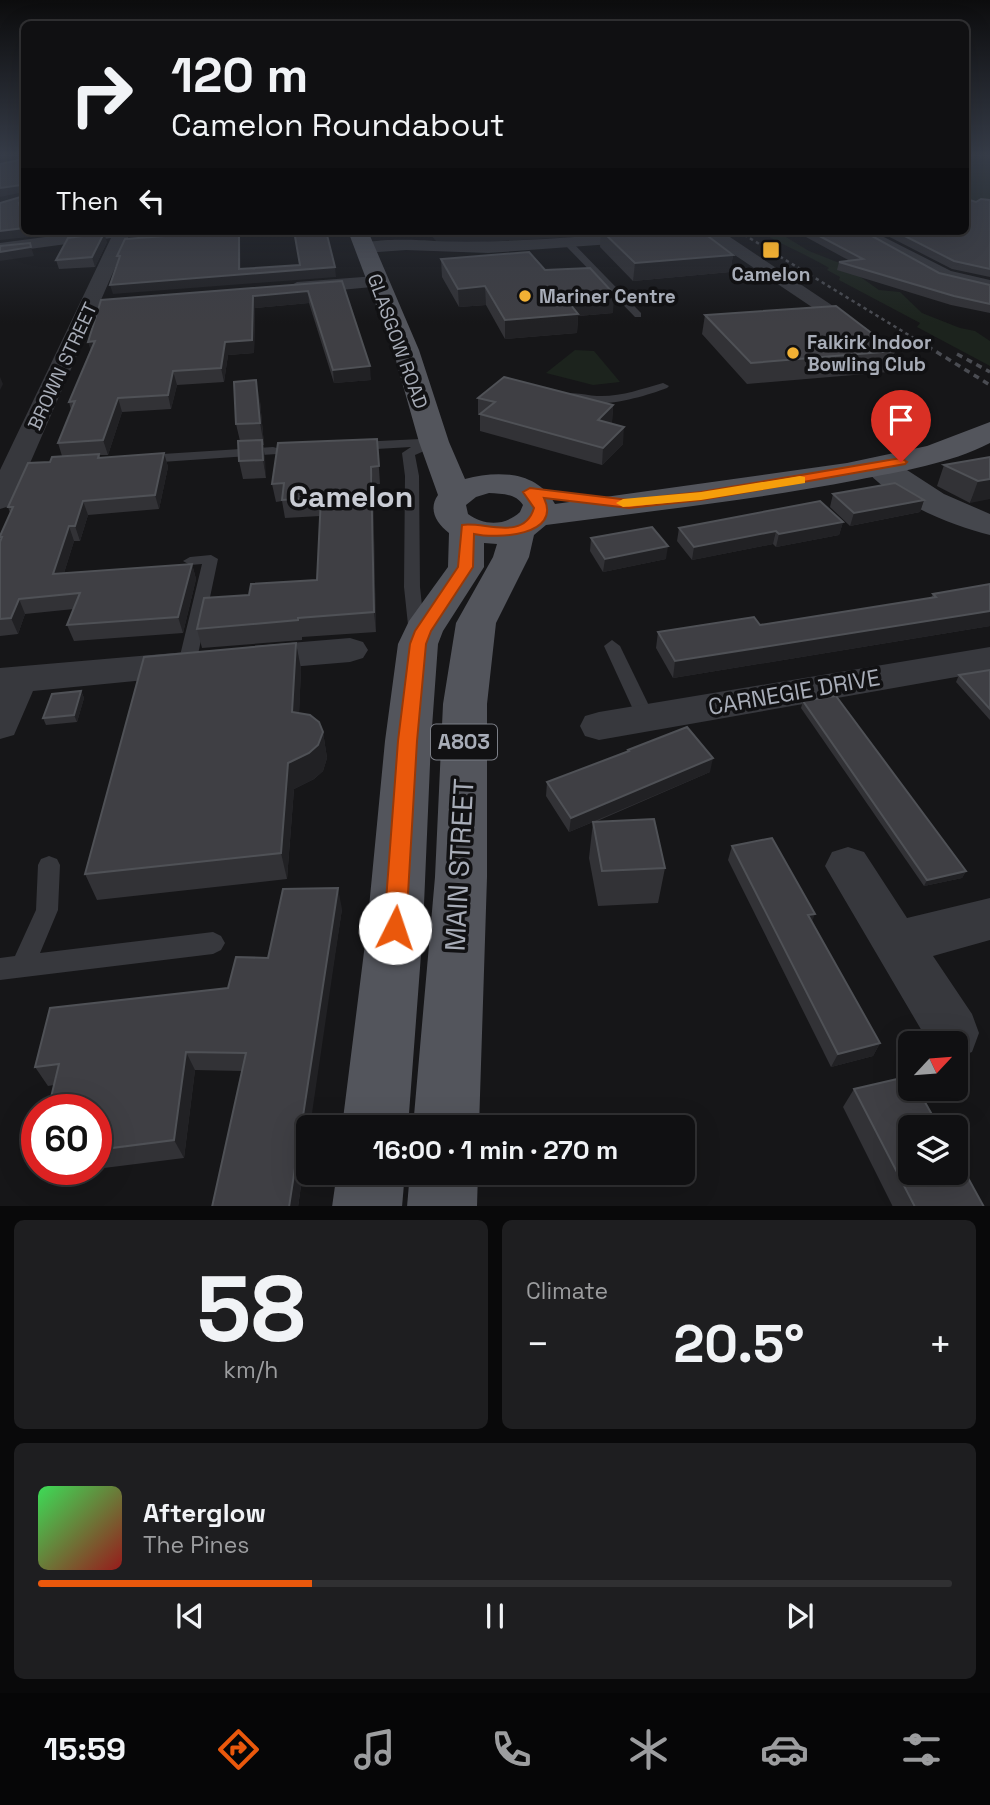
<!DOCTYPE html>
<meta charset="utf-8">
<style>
:root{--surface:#101012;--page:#1e1e20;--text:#f1f3f6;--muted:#9c9d9f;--line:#303032;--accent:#ea580c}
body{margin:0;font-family:"Space Grotesk",sans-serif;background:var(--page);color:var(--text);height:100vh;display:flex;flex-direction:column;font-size:26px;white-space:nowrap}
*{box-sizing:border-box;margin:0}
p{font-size:23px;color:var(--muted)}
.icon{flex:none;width:38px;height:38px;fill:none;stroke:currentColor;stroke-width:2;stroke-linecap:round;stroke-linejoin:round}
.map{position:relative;height:1206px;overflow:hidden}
.panel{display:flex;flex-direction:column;gap:14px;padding:14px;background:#09090a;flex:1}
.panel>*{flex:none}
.banner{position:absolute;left:21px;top:21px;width:948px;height:214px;border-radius:10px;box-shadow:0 7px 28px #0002,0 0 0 2px var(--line);background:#101012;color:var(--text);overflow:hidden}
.needle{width:46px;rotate:64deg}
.fabs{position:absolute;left:898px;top:1031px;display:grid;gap:14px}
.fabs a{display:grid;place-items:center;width:70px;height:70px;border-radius:10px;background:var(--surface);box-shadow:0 7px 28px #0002,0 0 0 2px var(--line);font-size:35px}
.speed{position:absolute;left:21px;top:1094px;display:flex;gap:14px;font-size:35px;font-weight:700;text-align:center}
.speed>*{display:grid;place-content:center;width:91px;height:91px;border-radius:50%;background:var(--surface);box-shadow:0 7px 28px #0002,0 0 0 2px var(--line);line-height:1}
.speed .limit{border:10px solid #d22;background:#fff;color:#111}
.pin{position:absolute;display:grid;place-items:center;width:60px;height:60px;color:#fff;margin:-72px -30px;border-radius:50% 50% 50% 0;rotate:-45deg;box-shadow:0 0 7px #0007}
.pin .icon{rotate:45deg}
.me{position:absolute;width:77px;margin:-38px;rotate:4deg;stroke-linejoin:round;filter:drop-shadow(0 0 5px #0008)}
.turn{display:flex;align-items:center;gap:24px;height:147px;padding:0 35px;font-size:32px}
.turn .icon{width:91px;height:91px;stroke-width:2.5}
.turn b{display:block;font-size:49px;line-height:60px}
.then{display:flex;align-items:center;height:66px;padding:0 35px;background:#0003;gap:14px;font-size:26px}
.big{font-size:52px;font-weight:800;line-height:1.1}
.panel .tile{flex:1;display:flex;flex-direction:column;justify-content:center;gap:10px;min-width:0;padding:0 24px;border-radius:10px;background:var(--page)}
.panel .dial{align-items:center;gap:0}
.dial b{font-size:91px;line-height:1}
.song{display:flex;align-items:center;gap:21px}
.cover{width:84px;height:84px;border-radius:10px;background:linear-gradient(135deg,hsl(130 70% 55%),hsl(0 70% 35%))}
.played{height:7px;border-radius:4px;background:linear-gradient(90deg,var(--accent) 30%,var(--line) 30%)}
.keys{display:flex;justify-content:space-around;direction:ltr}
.heat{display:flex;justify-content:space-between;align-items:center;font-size:38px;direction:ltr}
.panel .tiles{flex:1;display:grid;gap:14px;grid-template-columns:1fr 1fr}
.tile:last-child{grid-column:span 2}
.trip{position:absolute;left:296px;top:1115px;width:399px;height:70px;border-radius:10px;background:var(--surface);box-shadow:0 7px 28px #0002,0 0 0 2px var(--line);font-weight:800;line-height:70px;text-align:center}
.menu{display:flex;height:112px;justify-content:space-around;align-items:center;background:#060607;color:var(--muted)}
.menu .icon{width:49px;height:49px}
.menu .on{color:var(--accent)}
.menu b{font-size:32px;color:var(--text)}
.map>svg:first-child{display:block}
.built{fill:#222225}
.green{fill:#1c231d}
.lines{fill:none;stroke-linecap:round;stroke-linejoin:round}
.lane{fill:#37383d;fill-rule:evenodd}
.street{fill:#37383d;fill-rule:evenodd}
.secondary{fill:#45474d;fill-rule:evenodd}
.primary{fill:#53555c;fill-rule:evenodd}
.rail-far1{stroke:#4a4c52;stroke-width:2.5;stroke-dasharray:3.5 3.5;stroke-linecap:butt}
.rail{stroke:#4a4c52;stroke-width:3.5;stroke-dasharray:6 5;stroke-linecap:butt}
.wall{fill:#323236}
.shaded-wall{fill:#212124}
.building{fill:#3f3f44;stroke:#4f5156;stroke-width:2}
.route{fill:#ea580c;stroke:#983908;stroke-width:2}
.slow{fill:#f59e0b}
.poi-dot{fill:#f2b134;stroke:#111113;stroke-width:2.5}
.labels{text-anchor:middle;stroke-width:7;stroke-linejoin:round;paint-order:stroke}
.far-poi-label{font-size:19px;font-weight:bold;fill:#a8adb8;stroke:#111113;text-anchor:start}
.far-street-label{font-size:19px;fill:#a8adb8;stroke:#111113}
.shield{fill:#111113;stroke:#7b7e86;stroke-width:2}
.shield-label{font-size:21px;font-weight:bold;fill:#a8adb8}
.street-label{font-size:23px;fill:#a8adb8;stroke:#111113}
.near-street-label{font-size:28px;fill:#a8adb8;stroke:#111113}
.district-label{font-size:30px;font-weight:bold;fill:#c9ccd4;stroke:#111113}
</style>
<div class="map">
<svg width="990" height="1207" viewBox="0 0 990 1207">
<rect width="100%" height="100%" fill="#161618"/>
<path class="built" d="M 378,231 L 680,231 L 467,243 L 436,241 L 430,234 L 404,236 L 402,232 L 380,235 Z"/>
<g class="green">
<path d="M 966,154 L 990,154 L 990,220 L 966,215 Z"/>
<path d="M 759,231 L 776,231 L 809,251 L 842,264 L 879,290 L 900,292 L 922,313 L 960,328 L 975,331 L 990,341 L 990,366 L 917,327 L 920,323 L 839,280 L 840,277 L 827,270 L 829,268 C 806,254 781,245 759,231 Z"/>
<path d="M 575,350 L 594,351 L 620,382 L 593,385 L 546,373 Z"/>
</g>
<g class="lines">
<g class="lane">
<path d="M 565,241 L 571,241 L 641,313 L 641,317 L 635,317 L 565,245 Z"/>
<path d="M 663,383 L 669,386 L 667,388 C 641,398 588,413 564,396 C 572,390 586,396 597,396 C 621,397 641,389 663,383 Z"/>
<path d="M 434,438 L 440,442 L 438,445 L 415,455 L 419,476 L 420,587 L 425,634 L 417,639 L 409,634 L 404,587 L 405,476 L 402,453 L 411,447 L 359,450 L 353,446 L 359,442 L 420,439 L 425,441 Z"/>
<path d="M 273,447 L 277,448 L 277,454 L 147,463 L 141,459 L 147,455 Z"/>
<path d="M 211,555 L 218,559 L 196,664 L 193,668 L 181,668 L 178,664 L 202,564 L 190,565 L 183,561 L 190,557 Z"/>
<path d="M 612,640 L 620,646 L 655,718 L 652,723 L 640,723 L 637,718 L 604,646 Z"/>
<path d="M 49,856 L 57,859 L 60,865 L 58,910 L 40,953 L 213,932 L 221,936 L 225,943 L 221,950 L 213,954 L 0,980 L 0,958 L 15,956 L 36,910 L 38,865 L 41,859 Z"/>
</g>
<g class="street">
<path d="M 90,231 L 131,231 L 14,500 L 10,506 L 0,509 L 0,470 L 111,238 L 0,253 L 0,243 Z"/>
<path d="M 655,231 L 721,231 L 869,330 L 866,334 L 852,334 L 708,237 L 488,253 L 406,250 L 364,253 L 355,248 C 366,237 418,240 434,241 C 508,244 581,236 655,231 Z"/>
<path d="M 851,231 L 872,231 L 951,271 L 990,280 L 990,292 L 938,279 Z"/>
<path d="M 376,276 L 385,282 L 383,286 L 297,294 L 287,288 L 297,282 Z"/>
<path d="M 350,638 L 363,642 L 368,650 L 363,658 L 350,662 L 253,670 L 240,667 L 235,658 L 240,649 L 253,646 Z"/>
<path d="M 990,647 L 990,671 L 599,740 L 585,736 L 580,726 L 585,716 L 599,712 Z"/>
<path d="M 186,652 L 199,655 L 204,664 L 199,673 L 186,676 L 33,691 L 14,735 L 0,739 L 0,668 Z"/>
<path d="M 848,847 L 864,852 L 907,918 L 990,898 L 990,940 L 933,956 L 972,1014 L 979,1033 L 972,1052 L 956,1058 L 956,1043 L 929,1043 L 825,866 L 832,852 Z"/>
</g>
<path class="secondary" d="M 879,457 L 890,459 L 944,494 L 990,514 L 990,535 C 952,526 886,499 863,466 L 868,459 Z"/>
<g class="primary">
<path d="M 348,231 L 368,231 L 419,350 L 449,442 L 465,479 C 498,470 537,471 555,504 L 847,463 L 927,446 L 990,422 L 990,443 C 949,464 902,471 857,480 C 754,500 650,511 546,525 L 534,535 L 529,557 L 496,623 L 487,704 L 487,877 L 479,1127 L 413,1127 L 435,877 L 443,704 L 456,623 L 493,557 L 497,544 L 484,543 L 484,567 L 443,631 L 438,644 L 431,741 L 423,928 L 408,1127 L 342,1127 L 367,928 L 385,741 L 398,644 L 409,621 L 448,567 L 449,533 C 436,523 428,509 438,495 L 419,442 L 393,350 ZM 489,493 C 501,494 516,493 523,505 L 520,512 C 505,526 484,526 468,514 L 466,505 L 476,497 Z"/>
<path d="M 337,1172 L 405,1172 L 402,1207 L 332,1207 Z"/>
<path d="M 410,1172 L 478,1172 L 477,1207 L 407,1207 Z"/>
</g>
<path class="rail-far1" d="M 738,231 L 930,348"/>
<g class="rail">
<path d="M 927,346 L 990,385"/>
<path d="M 957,354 L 990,372"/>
</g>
</g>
<g class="wall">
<path d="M 990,200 L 990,277 L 952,269 L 878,231 L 966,231 L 976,202 Z"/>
<path d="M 601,231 L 733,255 L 730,272 L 633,281 L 600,247 Z"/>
<path d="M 795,231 L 863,231 L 939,273 L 990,285 L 990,313 L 951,305 L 837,270 L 839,262 L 850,261 Z"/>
<path d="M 107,242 L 95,267 L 59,269 L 56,260 Z"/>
<path d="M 441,259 L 545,270 L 613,313 L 578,316 L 577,333 L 505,339 L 486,305 L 459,307 L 442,277 Z"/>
<path d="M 342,281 L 371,380 L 334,383 L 309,303 L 255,308 L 254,353 L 228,355 L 224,382 L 177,385 L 171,409 L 122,412 L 108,455 L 100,455 L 100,458 L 164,453 L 168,467 L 159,509 L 88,515 L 80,541 L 74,541 L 64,573 L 192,564 L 196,579 L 183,633 L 74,641 L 67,625 L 74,609 L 25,614 L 18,634 L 0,636 L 0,536 L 10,513 L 8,507 L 50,462 L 62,456 L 58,443 L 71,410 L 69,402 L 90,351 Z"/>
<path d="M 705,315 L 895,351 L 889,372 L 747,384 L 702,334 Z"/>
<path d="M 478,398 L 613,405 L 612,422 L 611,423 L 623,444 L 602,465 L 480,431 L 480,415 L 478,414 Z"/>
<path d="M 260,401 L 264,445 L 262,445 L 266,478 L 243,479 L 239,461 L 240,441 L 236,424 Z"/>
<path d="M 377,439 L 380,484 L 373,484 L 376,632 L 302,637 L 302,640 L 202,648 L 197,629 L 249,595 L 317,580 L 320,516 L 285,518 L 282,501 L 276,502 L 272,484 Z"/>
<path d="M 990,457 L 970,503 L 937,486 L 944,465 Z"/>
<path d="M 833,494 L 924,500 L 920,512 L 850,526 L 830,507 Z"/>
<path d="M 843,522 L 839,535 L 776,547 L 773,544 L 692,560 L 677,541 L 679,528 Z"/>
<path d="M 591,538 L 666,559 L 603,572 L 590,551 Z"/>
<path d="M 990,584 L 990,626 L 673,678 L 656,648 L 658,632 L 760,625 L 931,598 L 933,594 Z"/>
<path d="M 296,643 L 301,669 L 299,713 L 323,732 L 327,758 L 323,771 L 314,779 L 294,789 L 287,879 L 97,900 L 85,874 Z"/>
<path d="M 990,670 L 990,720 L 956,682 L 959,675 Z"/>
<path d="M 81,691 L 84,698 L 77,722 L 46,725 L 43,718 Z"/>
<path d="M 803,701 L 966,871 L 962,878 L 924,886 L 801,708 Z"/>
<path d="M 628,750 L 710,772 L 595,822 L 665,868 L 658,903 L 598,906 L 589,858 L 593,822 L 569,832 L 546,796 L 547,782 L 628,752 Z"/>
<path d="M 732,846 L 880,1043 L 873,1056 L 831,1067 L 728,860 Z"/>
<path d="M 342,909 L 308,1127 L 308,1137 L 298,1207 L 242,1071 L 195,1070 L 184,1158 L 96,1169 L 96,1110 L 54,1085 L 48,1086 L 35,1067 L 228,988 L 268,958 Z"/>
<path d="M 854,1089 L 984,1207 L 893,1207 L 843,1107 Z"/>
<path d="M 46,1169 L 93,1169 L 50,1175 Z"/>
</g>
<g class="shaded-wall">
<path d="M 0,154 L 23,154 L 24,155 L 0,159 Z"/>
<path d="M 21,185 L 24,192 L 0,197 L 0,188 Z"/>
<path d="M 24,202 L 24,211 L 21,211 L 19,203 Z"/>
<path d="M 24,228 L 24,231 L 27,231 L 29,237 L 0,240 L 0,231 Z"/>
<path d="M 239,231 L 240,231 L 241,275 L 335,267 L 336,277 L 113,294 L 110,285 L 239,269 Z"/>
<path d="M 104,233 L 107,242 L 95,267 L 92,257 Z"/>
<path d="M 31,247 L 34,256 L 0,261 L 0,252 Z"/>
<path d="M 733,255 L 730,272 L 633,281 L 635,263 Z"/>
<path d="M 485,286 L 486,305 L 459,307 L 458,289 Z"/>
<path d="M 308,291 L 309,303 L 255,308 L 254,353 L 228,355 L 224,382 L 221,368 L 225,342 L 253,296 Z"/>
<path d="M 614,294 L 613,313 L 578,316 L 577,333 L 505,339 L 505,320 L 566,299 Z"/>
<path d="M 95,341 L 92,355 L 88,342 Z"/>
<path d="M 370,366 L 371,380 L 334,383 L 333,370 Z"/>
<path d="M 173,371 L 177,385 L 171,409 L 168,395 Z"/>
<path d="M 0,377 L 3,384 L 0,390 Z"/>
<path d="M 256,380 L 260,401 L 264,445 L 260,423 Z"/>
<path d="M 118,398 L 122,412 L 108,455 L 103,440 Z"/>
<path d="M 613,405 L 612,422 L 597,437 L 598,420 Z"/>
<path d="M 624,427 L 623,444 L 602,465 L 603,448 Z"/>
<path d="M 262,440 L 265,457 L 266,478 L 263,460 Z"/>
<path d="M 164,453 L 168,467 L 159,509 L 155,495 Z"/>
<path d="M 371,467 L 373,484 L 376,632 L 374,612 Z"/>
<path d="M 990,479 L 990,499 L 970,503 L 978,481 Z"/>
<path d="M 924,500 L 920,512 L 850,526 L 854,513 Z"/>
<path d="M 83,501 L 88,515 L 80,541 L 75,526 Z"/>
<path d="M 843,522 L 839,535 L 776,547 L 779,534 Z"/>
<path d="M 69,526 L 74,541 L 59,589 L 53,574 Z"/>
<path d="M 776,531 L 773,544 L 692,560 L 694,547 Z"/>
<path d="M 668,546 L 666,559 L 603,572 L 605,559 Z"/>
<path d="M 192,564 L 196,579 L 183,633 L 178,617 Z"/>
<path d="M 19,599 L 25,614 L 18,634 L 11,618 Z"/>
<path d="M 990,611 L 990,626 L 673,678 L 675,661 Z"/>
<path d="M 296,643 L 301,669 L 298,738 L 292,712 Z"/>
<path d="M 81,691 L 84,698 L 77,722 L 74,715 Z"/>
<path d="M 323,732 L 327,758 L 323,771 L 314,779 L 294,789 L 287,879 L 281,853 L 288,763 Z"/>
<path d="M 713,758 L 710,772 L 569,832 L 571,818 Z"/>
<path d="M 966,871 L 962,878 L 924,886 L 927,880 Z"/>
<path d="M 338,888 L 342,909 L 310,1127 L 308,1127 L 308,1137 L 298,1207 L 289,1207 Z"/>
<path d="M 815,914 L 810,927 L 808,915 Z"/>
<path d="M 880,1043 L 873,1056 L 831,1067 L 838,1054 Z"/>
<path d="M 186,1052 L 195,1070 L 184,1158 L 174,1140 Z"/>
</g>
<g class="building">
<path d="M 24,154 L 24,202 L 19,203 L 24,223 L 24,228 L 0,231 L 0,203 L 24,196 L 24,187 L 21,185 L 0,188 L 0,164 L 24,159 Z"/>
<path d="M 966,199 L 976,202 L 981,199 L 990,200 L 990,269 L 954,261 L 895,231 L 966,231 Z"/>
<path d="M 208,231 L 239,231 L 239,269 L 300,265 L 294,231 L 326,231 L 335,267 L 110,285 L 120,256 L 117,256 L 125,239 L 206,233 Z"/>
<path d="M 602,231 L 701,231 L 733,255 L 635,263 Z"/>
<path d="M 810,231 L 863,231 L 939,273 L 990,285 L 990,304 L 954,296 L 839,262 L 863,259 Z"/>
<path d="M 104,233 L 92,257 L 56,260 L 68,238 Z"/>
<path d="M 30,243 L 31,247 L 0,252 L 0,246 Z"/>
<path d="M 529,252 L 545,270 L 590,268 L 614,294 L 566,299 L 578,314 L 505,320 L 485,286 L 458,289 L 441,259 Z"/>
<path d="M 342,281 L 370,366 L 333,370 L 308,291 L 253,296 L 252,340 L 225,342 L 221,368 L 173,371 L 168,395 L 118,398 L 103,440 L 58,443 L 75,401 L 69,402 L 95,341 L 88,342 L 101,300 Z"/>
<path d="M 836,306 L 895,351 L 751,363 L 705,315 Z"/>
<path d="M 504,377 L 613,405 L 598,420 L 624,427 L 603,448 L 480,414 L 495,402 L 478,398 Z"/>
<path d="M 256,380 L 260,423 L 236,424 L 234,382 Z"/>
<path d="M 377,439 L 379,466 L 371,467 L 374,612 L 298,618 L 298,620 L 197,629 L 204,598 L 249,595 L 251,584 L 317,580 L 321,497 L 282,500 L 284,483 L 272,484 L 278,443 Z"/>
<path d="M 262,440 L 263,460 L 239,461 L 238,441 Z"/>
<path d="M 164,453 L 155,495 L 83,501 L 75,526 L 69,526 L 53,574 L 192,564 L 178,617 L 67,625 L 80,593 L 19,599 L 11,618 L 0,619 L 0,542 L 2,537 L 0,537 L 0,536 L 13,507 L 8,507 L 28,463 L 50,462 L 52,457 L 99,454 L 98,458 Z"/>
<path d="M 990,457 L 990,479 L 978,481 L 944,465 Z"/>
<path d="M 895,483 L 924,500 L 854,513 L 833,494 Z"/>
<path d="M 820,501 L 843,522 L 779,534 L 776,531 L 694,547 L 679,528 Z"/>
<path d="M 652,527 L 668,546 L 605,559 L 591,538 Z"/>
<path d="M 990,584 L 990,611 L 675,661 L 658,632 L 754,617 L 760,625 L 936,597 L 933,594 Z"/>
<path d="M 296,643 L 292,712 L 310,715 L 319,722 L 323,732 L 318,745 L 309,753 L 288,763 L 281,853 L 85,874 L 144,657 Z"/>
<path d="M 990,670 L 990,709 L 959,675 Z"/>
<path d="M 81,691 L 74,715 L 43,718 L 52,694 Z"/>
<path d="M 836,696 L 966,871 L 927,880 L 803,701 Z"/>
<path d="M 687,727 L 713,758 L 571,818 L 547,782 L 629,751 L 628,750 Z"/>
<path d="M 654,819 L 665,868 L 602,871 L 593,822 Z"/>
<path d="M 772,838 L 815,914 L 808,915 L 880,1043 L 838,1054 L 732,846 Z"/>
<path d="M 338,888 L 289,1207 L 212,1207 L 246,1053 L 186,1052 L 174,1140 L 96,1150 L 96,1110 L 48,1110 L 59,1064 L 35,1067 L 50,1008 L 228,988 L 236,957 L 268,958 L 283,889 Z"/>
<path d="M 910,1076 L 910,1088 L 917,1088 L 939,1127 L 910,1127 L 910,1172 L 956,1172 L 956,1156 L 984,1207 L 915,1207 L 854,1089 Z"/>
</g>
<linearGradient id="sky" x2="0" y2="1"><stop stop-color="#0c0c0d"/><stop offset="0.48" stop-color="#363c48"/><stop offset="1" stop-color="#363c48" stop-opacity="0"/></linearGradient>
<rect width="990" height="323" fill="url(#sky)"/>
<path class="route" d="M 901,458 L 907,462 L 905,464 L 701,500 L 629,508 L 544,498 C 562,536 497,539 474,534 L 473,567 L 431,631 L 426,644 L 417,741 L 406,928 L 403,936 L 395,939 L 387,936 L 384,928 L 398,741 L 410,644 L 415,631 L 458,567 L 462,525 C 483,521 524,542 534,508 L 523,492 L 530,488 L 629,500 L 701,492 Z"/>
<path class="slow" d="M 800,476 L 805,477 L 805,483 L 701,500 L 623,507 L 616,503 L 623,499 L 701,492 Z"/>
<g class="poi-dot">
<rect x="762" y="241" width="18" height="18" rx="3.5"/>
<circle cx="525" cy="296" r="7"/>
<circle cx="793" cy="353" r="7"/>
</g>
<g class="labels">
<g class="far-poi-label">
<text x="771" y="281" text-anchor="middle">Camelon</text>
<text x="539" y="303">Mariner Centre</text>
<text x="807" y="349">Falkirk Indoor<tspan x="807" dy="22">Bowling Club</tspan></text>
</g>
<g class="far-street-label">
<text transform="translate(398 341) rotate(70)" y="7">GLASGOW ROAD</text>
<text transform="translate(62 366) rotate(-65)" y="7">BROWN STREET</text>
</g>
<rect class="shield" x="431" y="724.5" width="66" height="35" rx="5"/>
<g class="shield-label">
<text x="464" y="749">A803</text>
</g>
<g class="street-label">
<text transform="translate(794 692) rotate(-10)" y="8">CARNEGIE DRIVE</text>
</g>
<g class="near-street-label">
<text transform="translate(459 865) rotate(-87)" y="10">MAIN STREET</text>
</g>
<g class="district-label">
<text x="351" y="507">Camelon</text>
</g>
</g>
</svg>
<div class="fabs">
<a><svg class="needle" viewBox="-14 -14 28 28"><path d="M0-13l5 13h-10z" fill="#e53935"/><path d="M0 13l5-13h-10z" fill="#9c9d9f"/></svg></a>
<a><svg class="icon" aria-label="layers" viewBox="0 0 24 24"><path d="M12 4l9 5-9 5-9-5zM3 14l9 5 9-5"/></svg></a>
</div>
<div class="speed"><div class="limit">60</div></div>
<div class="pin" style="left:901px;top:462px;background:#d93025"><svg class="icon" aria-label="arrive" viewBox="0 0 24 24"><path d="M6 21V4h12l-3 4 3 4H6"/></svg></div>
<svg class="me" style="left:395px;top:928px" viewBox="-20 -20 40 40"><circle r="19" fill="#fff"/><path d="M0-13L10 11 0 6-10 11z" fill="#ea580c"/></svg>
<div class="trip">16:00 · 1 min · 270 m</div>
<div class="banner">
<div class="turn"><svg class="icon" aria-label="right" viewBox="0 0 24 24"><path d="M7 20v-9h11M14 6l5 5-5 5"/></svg><div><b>120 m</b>Camelon Roundabout</div></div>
<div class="then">Then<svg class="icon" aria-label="left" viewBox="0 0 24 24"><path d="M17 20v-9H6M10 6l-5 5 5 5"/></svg></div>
</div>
</div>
<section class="panel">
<div class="tiles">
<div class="tile dial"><b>58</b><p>km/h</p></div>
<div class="tile"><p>Climate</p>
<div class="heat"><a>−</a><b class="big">20.5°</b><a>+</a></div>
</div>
<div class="tile">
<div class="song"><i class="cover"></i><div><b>Afterglow</b><p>The Pines</p></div></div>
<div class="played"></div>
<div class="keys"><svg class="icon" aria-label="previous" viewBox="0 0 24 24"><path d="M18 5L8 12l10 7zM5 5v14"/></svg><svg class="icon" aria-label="pause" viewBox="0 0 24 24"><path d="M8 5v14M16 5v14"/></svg><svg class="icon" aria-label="next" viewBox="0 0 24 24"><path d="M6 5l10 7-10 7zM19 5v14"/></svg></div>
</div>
</div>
</section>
<nav class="menu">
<b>15:59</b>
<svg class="icon on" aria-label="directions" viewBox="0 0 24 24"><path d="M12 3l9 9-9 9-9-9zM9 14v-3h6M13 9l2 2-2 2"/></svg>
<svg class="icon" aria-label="music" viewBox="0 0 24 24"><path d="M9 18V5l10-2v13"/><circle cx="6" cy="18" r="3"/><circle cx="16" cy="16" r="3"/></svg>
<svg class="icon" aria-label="phone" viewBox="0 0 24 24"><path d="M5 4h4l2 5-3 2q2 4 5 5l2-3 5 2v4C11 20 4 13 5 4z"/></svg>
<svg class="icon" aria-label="climate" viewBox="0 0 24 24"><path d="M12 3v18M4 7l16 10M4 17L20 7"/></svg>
<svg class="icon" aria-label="car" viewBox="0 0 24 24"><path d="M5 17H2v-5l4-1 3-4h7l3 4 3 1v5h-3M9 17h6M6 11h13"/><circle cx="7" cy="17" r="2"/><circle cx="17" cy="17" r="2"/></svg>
<svg class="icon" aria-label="filters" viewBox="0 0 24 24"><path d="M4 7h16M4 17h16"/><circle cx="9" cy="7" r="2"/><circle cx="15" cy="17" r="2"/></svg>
</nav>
